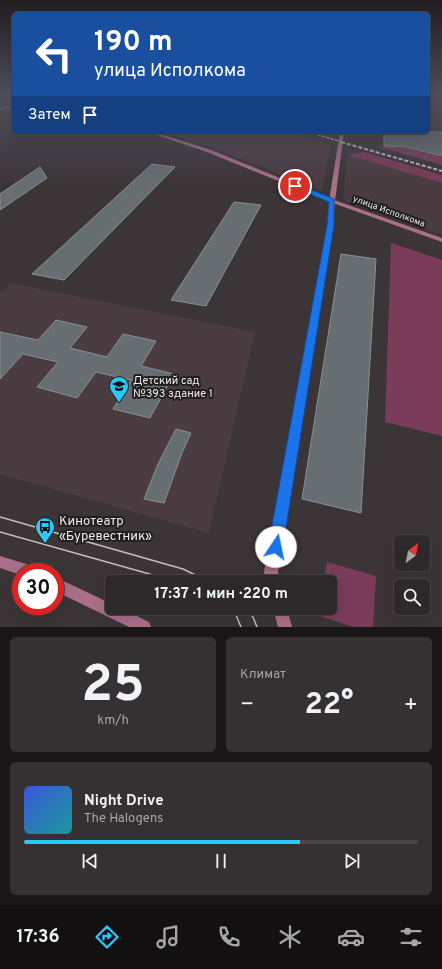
<!DOCTYPE html>
<html lang="ru">
<meta charset="utf-8">
<style>
:root{--surface:#2d282a;--page:#353032;--text:#f1f3f6;--muted:#a7a6a8;--line:#484447;--accent:#29c8ff}
body{margin:0;font-family:Overpass,sans-serif;background:var(--page);color:var(--text);height:100vh;display:flex;flex-direction:column;font-size:15px;white-space:nowrap}
*{box-sizing:border-box;margin:0}
p{font-size:13px;color:var(--muted)}
.icon{flex:none;width:22px;height:22px;fill:none;stroke:currentColor;stroke-width:2;stroke-linecap:round;stroke-linejoin:round}
.map{position:relative;height:627px;overflow:hidden}
.side{display:flex;flex-direction:column;gap:10px;padding:10px;background:#191617;flex:1}
.side>*{flex:none}
.guide{position:absolute;left:12px;top:12px;width:418px;height:122px;border-radius:6px;box-shadow:0 4px 16px #0002,0 0 0 1px var(--line);background:#1a4fa0;color:#fff;overflow:hidden}
.needle{width:26px;rotate:32deg}
.fabs{position:absolute;left:394px;top:535px;display:grid;gap:8px}
.fabs a{display:grid;place-items:center;width:36px;height:36px;border-radius:6px;background:var(--surface);box-shadow:0 4px 16px #0002,0 0 0 1px var(--line);font-size:20px}
.speed{position:absolute;left:12px;top:563px;display:flex;gap:8px;font-size:20px;font-weight:700;text-align:center}
.speed>*{display:grid;place-content:center;width:52px;height:52px;border-radius:50%;background:var(--surface);box-shadow:0 4px 16px #0002,0 0 0 1px var(--line);line-height:1}
.speed .limit{border:6px solid #d22;background:#fff;color:#111}
.pin{position:absolute;display:grid;place-items:center;width:34px;height:34px;color:#fff;margin:-17px;border:2px solid #fff;border-radius:50%;box-shadow:0 1px 4px #0007}
.me{position:absolute;width:44px;margin:-22px;rotate:11deg;stroke-linejoin:round;filter:drop-shadow(0 0 3px #0008)}
.turn{display:flex;align-items:center;gap:14px;height:84px;padding:0 16px;font-size:18px}
.turn .icon{width:52px;height:52px;stroke-width:2.5}
.turn b{display:block;font-size:28px;line-height:34px}
.then{display:flex;align-items:center;height:38px;padding:0 16px;background:#0003;gap:8px;font-size:15px}
.big{font-size:30px;font-weight:700;line-height:1.1}
.side .widget{flex:1;display:flex;flex-direction:column;justify-content:center;gap:6px;min-width:0;padding:0 14px;border-radius:6px;background:var(--page)}
.side .dial{align-items:center;gap:0}
.dial b{font-size:52px;line-height:1}
.song{display:flex;align-items:center;gap:12px}
.cover{width:48px;height:48px;border-radius:6px;background:linear-gradient(135deg,hsl(230 70% 55%),hsl(180 70% 35%))}
.played{height:4px;border-radius:2px;background:linear-gradient(90deg,var(--accent) 70%,var(--line) 70%)}
.keys{display:flex;justify-content:space-around;direction:ltr}
.heat{display:flex;justify-content:space-between;align-items:center;font-size:22px;direction:ltr}
.side .tiles{flex:1;display:grid;gap:10px;grid-template-columns:1fr 1fr}
.widget:last-child{grid-column:span 2}
.trip{position:absolute;left:105px;top:575px;width:232px;height:40px;border-radius:6px;background:var(--surface);box-shadow:0 4px 16px #0002,0 0 0 1px var(--line);font-weight:700;line-height:40px;text-align:center}
.dock{display:flex;height:64px;justify-content:space-around;align-items:center;background:#121011;color:var(--muted)}
.dock .icon{width:28px;height:28px}
.dock .selected{color:var(--accent)}
.dock b{font-size:18px;color:var(--text)}
.map>svg:first-child{display:block}
.built{fill:#4a3c41}
.green{fill:#7a3c59}
.building{fill:#666e72;stroke:#889094}
.lines{fill:none;stroke-linecap:round;stroke-linejoin:round}
.minor{fill:#ab6f89;fill-rule:evenodd}
.tertiary{fill:#ab6f89;fill-rule:evenodd}
.tram{stroke:#c4bfc1;stroke-width:1.5}
.rail-far1{stroke:#c4bfc1;stroke-width:1.5;stroke-dasharray:3 1.5;stroke-linecap:butt}
.rail{stroke:#c4bfc1;stroke-width:2;stroke-dasharray:4 2;stroke-linecap:butt}
.route{fill:#1a73e8;stroke:#114b97}
.labels{text-anchor:middle;stroke-width:4;stroke-linejoin:round;paint-order:stroke}
.far-street-label{font-size:9px;fill:#efeaec;stroke:#211e1f}
.poi-label{font-size:11px;fill:#efeaec;stroke:#211e1f;text-anchor:start}
.near-poi-label{font-size:13px;fill:#efeaec;stroke:#211e1f;text-anchor:start}
</style>
<div class="map">
<svg width="442" height="627" viewBox="0 0 442 627">
<rect width="100%" height="100%" fill="#3c3538"/>
<g class="built">
<path d="M 165,132 L 291,132 L 331,145 L 322,191 L 214,148 Z"/>
<path d="M 348,155 L 442,183 L 442,235 L 343,200 Z"/>
<path d="M 11,283 L 255,332 L 209,533 L 0,474 L 0,293 Z"/>
</g>
<g class="green">
<path d="M 376,146 L 404,148 L 442,157 L 442,165 Z"/>
<path d="M 364,152 L 442,175 L 442,183 L 348,155 Z"/>
<path d="M 391,243 L 442,260 L 442,436 L 385,422 Z"/>
<path d="M 327,562 L 376,576 L 373,627 L 354,627 L 319,616 L 320,608 L 330,608 L 330,582 L 324,582 Z"/>
</g>
<g class="building">
<path d="M 384,132 L 442,132 L 442,156 L 405,147 L 384,146 Z"/>
<path d="M 152,164 L 175,167 L 64,280 L 32,274 Z"/>
<path d="M 40,167 L 47,178 L 0,210 L 0,194 Z"/>
<path d="M 234,202 L 261,205 L 206,306 L 171,300 Z"/>
<path d="M 341,254 L 376,259 L 361,513 L 302,499 Z"/>
<path d="M 56,320 L 87,327 L 70,348 L 107,357 L 123,334 L 156,341 L 141,366 L 174,374 L 150,418 L 113,409 L 131,380 L 96,372 L 77,398 L 37,387 L 58,362 L 23,354 L 0,379 L 0,332 L 38,340 Z"/>
<path d="M 176,429 L 191,433 L 182,453 L 164,503 L 144,499 L 158,464 Z"/>
</g>
<g class="lines">
<g class="minor">
<path d="M 340,132 L 344,132 L 335,201 L 333,229 L 278,572 L 280,582 L 266,582 L 264,572 L 327,229 L 329,201 Z"/>
<path d="M 0,556 L 36,567 L 38,572 L 21,572 L 21,575 L 0,568 Z"/>
<path d="M 55,577 L 112,604 L 112,608 L 120,608 L 149,622 L 151,627 L 129,627 L 55,591 Z"/>
<path d="M 273,608 L 287,608 L 292,627 L 278,627 Z"/>
</g>
<g class="tertiary">
<path d="M 14,105 L 14,107 L 0,110 L 0,108 Z"/>
<path d="M 148,132 L 154,132 L 211,150 L 334,200 L 442,238 L 442,242 L 330,202 L 207,152 Z"/>
</g>
<g class="tram">
<path d="M 0,517 L 183,569 L 210,582"/>
<path d="M 0,532 L 178,582"/>
<path d="M 228,608 L 236,615 L 241,627"/>
<path d="M 243,608 L 253,617 L 257,627"/>
</g>
<path class="rail-far1" d="M 309,132 L 345,143"/>
<path class="rail" d="M 341,142 L 442,171"/>
</g>
<linearGradient id="sky" x2="0" y2="1"><stop stop-color="#211d1f"/><stop offset="0.52" stop-color="#50515e"/><stop offset="1" stop-color="#50515e" stop-opacity="0"/></linearGradient>
<rect width="442" height="183" fill="url(#sky)"/>
<path class="route" d="M 293,184 L 297,184 L 334,199 L 334,225 L 283,547 L 281,552 L 276,554 L 270,552 L 268,547 L 327,225 L 329,202 L 293,187 Z"/>
<defs>
<g id="school-pin" transform="scale(1)"><path d="M0 17L-7.5 6A9.5 9.5 0 1 1 7.5 6Z" fill="#29c8ff" stroke="#211e1f"/><path d="M0-5L7-2L0 1L-7-2ZM-4 1L0 2.5L4 1V4Q0 6-4 4Z" fill="#111"/></g>
<g id="bus-pin" transform="scale(1)"><path d="M0 17L-7.5 6A9.5 9.5 0 1 1 7.5 6Z" fill="#29c8ff" stroke="#211e1f"/><path d="M-5-6H5V4H4V6H2V4H-2V6H-4V4H-5ZM-3.5-4V0h7V-4ZM-3.5 1.2v1.5H-2V1.2ZM2 1.2v1.5H3.5V1.2Z" fill="#111"/></g>
</defs>
<g fill-rule="evenodd">
<use href="#school-pin" x="119" y="386"/>
<use href="#bus-pin" x="45" y="527"/>
</g>
<g class="labels">
<g class="far-street-label">
<text transform="translate(389 211) rotate(20)" y="3">улица Исполкома</text>
</g>
<g class="poi-label">
<text x="133" y="384">Детский сад<tspan x="133" dy="13">№393 здание 1</tspan></text>
</g>
<g class="near-poi-label">
<text x="59" y="525">Кинотеатр<tspan x="59" dy="15">«Буревестник»</tspan></text>
</g>
</g>
</svg>
<div class="fabs">
<a><svg class="needle" viewBox="-14 -14 28 28"><path d="M0-13l5 13h-10z" fill="#e53935"/><path d="M0 13l5-13h-10z" fill="#a7a6a8"/></svg></a>
<a><svg class="icon" aria-label="search" viewBox="0 0 24 24"><circle cx="10" cy="10" r="6"/><path d="M15 15l6 6"/></svg></a>
</div>
<div class="speed"><div class="limit">30</div></div>
<div class="pin" style="left:295px;top:186px;background:#d93025"><svg class="icon" aria-label="arrive" viewBox="0 0 24 24"><path d="M6 21V4h12l-3 4 3 4H6"/></svg></div>
<svg class="me" style="left:276px;top:547px" viewBox="-20 -20 40 40"><circle r="19" fill="#fff"/><path d="M0-13L10 11 0 6-10 11z" fill="#1a73e8"/></svg>
<div class="trip">17:37 · 1 мин · 220 m</div>
<div class="guide">
<div class="turn"><svg class="icon" aria-label="left" viewBox="0 0 24 24"><path d="M17 20v-9H6M10 6l-5 5 5 5"/></svg><div><b>190 m</b>улица Исполкома</div></div>
<div class="then">Затем<svg class="icon" aria-label="arrive" viewBox="0 0 24 24"><path d="M6 21V4h12l-3 4 3 4H6"/></svg></div>
</div>
</div>
<section class="side">
<div class="tiles">
<div class="widget dial"><b>25</b><p>km/h</p></div>
<div class="widget"><p>Климат</p>
<div class="heat"><a>−</a><b class="big">22°</b><a>+</a></div>
</div>
<div class="widget">
<div class="song"><i class="cover"></i><div><b>Night Drive</b><p>The Halogens</p></div></div>
<div class="played"></div>
<div class="keys"><svg class="icon" aria-label="previous" viewBox="0 0 24 24"><path d="M18 5L8 12l10 7zM5 5v14"/></svg><svg class="icon" aria-label="pause" viewBox="0 0 24 24"><path d="M8 5v14M16 5v14"/></svg><svg class="icon" aria-label="next" viewBox="0 0 24 24"><path d="M6 5l10 7-10 7zM19 5v14"/></svg></div>
</div>
</div>
</section>
<nav class="dock">
<b>17:36</b>
<svg class="icon selected" aria-label="directions" viewBox="0 0 24 24"><path d="M12 3l9 9-9 9-9-9zM9 14v-3h6M13 9l2 2-2 2"/></svg>
<svg class="icon" aria-label="music" viewBox="0 0 24 24"><path d="M9 18V5l10-2v13"/><circle cx="6" cy="18" r="3"/><circle cx="16" cy="16" r="3"/></svg>
<svg class="icon" aria-label="phone" viewBox="0 0 24 24"><path d="M5 4h4l2 5-3 2q2 4 5 5l2-3 5 2v4C11 20 4 13 5 4z"/></svg>
<svg class="icon" aria-label="climate" viewBox="0 0 24 24"><path d="M12 3v18M4 7l16 10M4 17L20 7"/></svg>
<svg class="icon" aria-label="car" viewBox="0 0 24 24"><path d="M5 17H2v-5l4-1 3-4h7l3 4 3 1v5h-3M9 17h6M6 11h13"/><circle cx="7" cy="17" r="2"/><circle cx="17" cy="17" r="2"/></svg>
<svg class="icon" aria-label="filters" viewBox="0 0 24 24"><path d="M4 7h16M4 17h16"/><circle cx="9" cy="7" r="2"/><circle cx="15" cy="17" r="2"/></svg>
</nav>
